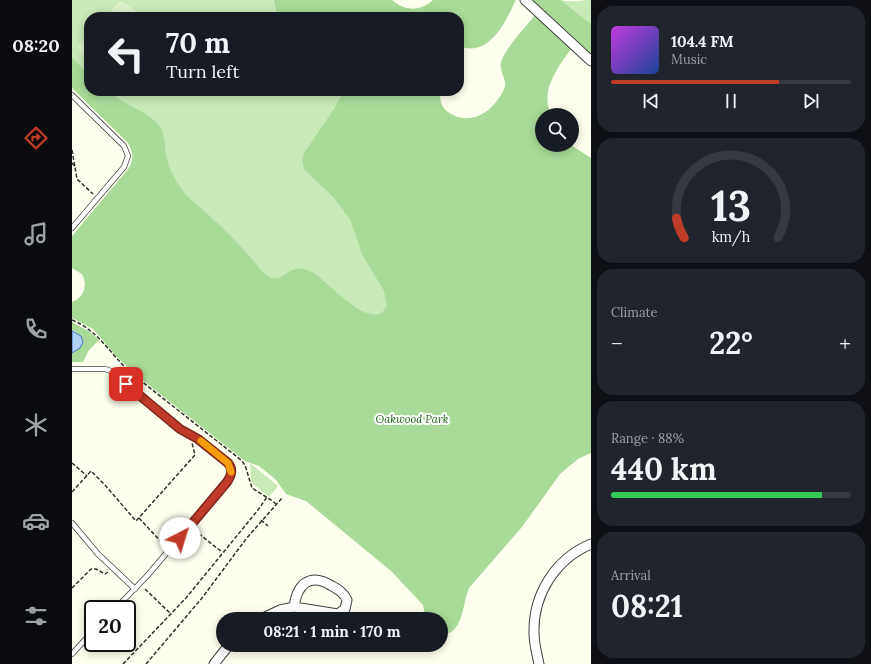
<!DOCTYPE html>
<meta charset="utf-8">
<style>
:root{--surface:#171b24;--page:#20242c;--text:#f1f3f6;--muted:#9ea1a6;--line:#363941;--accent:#bd3b27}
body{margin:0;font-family:Lora,serif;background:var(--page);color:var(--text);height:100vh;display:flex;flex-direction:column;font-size:15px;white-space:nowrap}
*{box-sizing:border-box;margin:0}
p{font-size:13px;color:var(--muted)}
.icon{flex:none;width:22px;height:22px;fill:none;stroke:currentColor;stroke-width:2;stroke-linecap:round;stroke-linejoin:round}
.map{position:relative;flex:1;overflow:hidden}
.side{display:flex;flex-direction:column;gap:6px;padding:6px;background:#0d0f14;width:280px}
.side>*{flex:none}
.top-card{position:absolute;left:12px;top:12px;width:380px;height:84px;border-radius:16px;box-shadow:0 2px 10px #0003;background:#171b24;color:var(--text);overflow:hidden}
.buttons{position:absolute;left:463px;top:108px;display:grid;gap:8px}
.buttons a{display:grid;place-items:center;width:44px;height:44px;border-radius:50%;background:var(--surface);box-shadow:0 2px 10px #0003;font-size:20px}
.speed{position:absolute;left:12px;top:600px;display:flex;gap:8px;font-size:20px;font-weight:700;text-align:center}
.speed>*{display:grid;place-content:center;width:52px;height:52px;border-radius:50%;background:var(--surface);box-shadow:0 2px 10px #0003;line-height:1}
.speed .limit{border:2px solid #111;border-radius:6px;background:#fff;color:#111}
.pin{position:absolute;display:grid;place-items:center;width:34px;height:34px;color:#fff;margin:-17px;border-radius:8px;box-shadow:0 2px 6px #0006}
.me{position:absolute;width:44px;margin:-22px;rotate:40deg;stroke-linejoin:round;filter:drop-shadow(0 0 3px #0008)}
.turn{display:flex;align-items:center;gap:14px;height:84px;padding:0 16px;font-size:18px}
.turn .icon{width:52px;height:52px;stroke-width:2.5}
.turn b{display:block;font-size:28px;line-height:34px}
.big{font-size:30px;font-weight:700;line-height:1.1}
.side .tile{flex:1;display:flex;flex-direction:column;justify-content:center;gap:6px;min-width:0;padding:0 14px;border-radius:16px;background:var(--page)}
.side .dial{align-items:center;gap:0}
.dial svg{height:104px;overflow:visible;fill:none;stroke:var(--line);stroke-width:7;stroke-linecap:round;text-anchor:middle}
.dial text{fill:var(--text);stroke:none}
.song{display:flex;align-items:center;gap:12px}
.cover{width:48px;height:48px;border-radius:6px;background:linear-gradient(135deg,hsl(290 70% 55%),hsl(220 70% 35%))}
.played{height:4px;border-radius:2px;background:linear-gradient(90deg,var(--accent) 70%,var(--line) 70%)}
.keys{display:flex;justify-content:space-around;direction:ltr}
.heat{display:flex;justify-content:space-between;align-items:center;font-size:22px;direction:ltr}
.charge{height:6px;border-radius:3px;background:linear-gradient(90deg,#34c759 88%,var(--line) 0)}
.trip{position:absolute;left:144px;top:612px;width:232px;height:40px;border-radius:20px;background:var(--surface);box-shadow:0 2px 10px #0003;font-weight:700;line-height:40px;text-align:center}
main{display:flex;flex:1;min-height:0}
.menu{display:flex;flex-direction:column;width:72px;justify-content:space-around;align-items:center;background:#090b0e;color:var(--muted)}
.menu .icon{width:28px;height:28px}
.menu .on{color:var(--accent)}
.menu b{font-size:18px;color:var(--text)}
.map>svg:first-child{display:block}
.green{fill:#c9e9b9}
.forest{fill:#aada98}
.pitch{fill:#ddf0cb}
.water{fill:#b4d2f6;stroke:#3c79cc}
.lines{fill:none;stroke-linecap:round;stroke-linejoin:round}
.lane-casing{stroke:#414141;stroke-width:6}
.street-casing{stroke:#414141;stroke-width:11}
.path{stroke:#303030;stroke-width:1.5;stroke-dasharray:4 2;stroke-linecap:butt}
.lane{stroke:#fff;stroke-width:4.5}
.street{stroke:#fff;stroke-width:9}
.route-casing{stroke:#7b2619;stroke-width:10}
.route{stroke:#bd3b27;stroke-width:7}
.slow{stroke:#f59e0b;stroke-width:7}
.labels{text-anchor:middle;stroke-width:4;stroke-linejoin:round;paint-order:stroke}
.park-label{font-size:11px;font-style:italic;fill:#21651f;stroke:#fff}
</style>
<main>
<nav class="menu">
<b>08:20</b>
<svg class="icon on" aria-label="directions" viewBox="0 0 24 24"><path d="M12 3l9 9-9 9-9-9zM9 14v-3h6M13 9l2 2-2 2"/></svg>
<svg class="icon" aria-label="music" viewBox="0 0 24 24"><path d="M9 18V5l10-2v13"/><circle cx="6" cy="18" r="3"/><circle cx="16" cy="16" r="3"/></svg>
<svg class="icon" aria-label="phone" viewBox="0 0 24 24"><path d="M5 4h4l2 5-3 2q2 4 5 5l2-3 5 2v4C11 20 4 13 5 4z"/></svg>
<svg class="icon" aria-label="climate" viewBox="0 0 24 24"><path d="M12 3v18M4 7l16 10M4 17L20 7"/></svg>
<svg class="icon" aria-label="car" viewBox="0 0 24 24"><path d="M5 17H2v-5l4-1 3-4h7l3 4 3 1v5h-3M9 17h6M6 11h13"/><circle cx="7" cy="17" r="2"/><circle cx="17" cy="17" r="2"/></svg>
<svg class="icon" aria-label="filters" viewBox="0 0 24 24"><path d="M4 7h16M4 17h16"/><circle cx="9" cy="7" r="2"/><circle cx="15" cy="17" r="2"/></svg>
</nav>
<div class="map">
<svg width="519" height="664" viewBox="0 0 519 664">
<rect width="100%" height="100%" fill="#ffffef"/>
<g class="green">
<path d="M 0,0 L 244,0 L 245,17 L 17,17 L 17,82 L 0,68 Z"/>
<path d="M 489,0 C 501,3 507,0 519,0 L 519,24 Z"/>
<path d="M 27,91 L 293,91 L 519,400 L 1,302 C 12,296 16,285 10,274 L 0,268 L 84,139 Z"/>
<path d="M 178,463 L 206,486 L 197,497 L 179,482 Z"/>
</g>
<g class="forest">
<path d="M 202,0 L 320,0 C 333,11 348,12 361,0 L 444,0 C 433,23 417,58 387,46 L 387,17 L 208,17 L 204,10 Z"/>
<path d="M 460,0 L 489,0 L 519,24 L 519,55 Z"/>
<path d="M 463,15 L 499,49 C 485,69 468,90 479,115 L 470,115 L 470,145 L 499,145 L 519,158 L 519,453 L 506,459 L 488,474 L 450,527 L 397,588 C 390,604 392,634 369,635 L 369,619 L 351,619 L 352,610 L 351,605 L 319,571 L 234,501 L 214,494 L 204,480 L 197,474 L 187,466 L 173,461 L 64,375 L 46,358 L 21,329 L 0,318 L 0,302 C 13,298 16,285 10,274 L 0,268 L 0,236 L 57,168 C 62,158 61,152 56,143 L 0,88 L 0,57 L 17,76 L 17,91 C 22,91 30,89 35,91 C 40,92 44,98 48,100 C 60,107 74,112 84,122 C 94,132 92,143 94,155 C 97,169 103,180 111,191 C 120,202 132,210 142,220 C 156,232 168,246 180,259 C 185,265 190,273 197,277 C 213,285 216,258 242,273 C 255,281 301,335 315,306 L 312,291 L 290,254 L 278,219 L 261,197 L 232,169 L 230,160 L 232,153 L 262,109 L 272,91 L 368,91 C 368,102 369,108 379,114 C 397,124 416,115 426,99 C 429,96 432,90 433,86 C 434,78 427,70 429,62 C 434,47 453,28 463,15 Z"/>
<path d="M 0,322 L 18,332 L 27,340 L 17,350 L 11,362 L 0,362 L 0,353 L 4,351 L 4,332 L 0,331 Z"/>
</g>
<g class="pitch">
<path d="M 48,1 L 58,6 L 70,17 L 33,17 Z"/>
<path d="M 17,34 L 17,60 L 7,50 L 6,46 Z"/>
</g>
<path class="water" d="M 0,331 L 9,336 L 11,342 L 8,348 L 0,353 Z"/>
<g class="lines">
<g class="lane-casing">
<g id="lane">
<path d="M 0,95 L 52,146 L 56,156 L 52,167 L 0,228"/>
<path d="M 0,369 L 33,369 L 39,371 L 108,429 L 127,439 L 155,463 L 158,467 L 159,473 L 155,482 L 75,576 L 43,609"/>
<path d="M 0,523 L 26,554 L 63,589"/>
<path d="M 0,654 L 21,631"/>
</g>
</g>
<g class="street-casing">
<g id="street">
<path d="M 453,0 L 519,61"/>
<path d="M 189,619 L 208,610 L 222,607 L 266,614 L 273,609 L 275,600 C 272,593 267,590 260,586 C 238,572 225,584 222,607"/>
<path d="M 142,664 L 157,645"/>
<path d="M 467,664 C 465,654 462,644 462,633 C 461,595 483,559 519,544"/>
</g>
</g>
<g class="path">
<path d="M 0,150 L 5,179 L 21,194"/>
<path d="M 0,163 L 4,168"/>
<path d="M 0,320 C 27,331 38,354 59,373 L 169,460 L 173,465 L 180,488 L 199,500 L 204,504"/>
<path d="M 0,463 L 15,476"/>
<path d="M 0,492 L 19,471 L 33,485 L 64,521 L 123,455 L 120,443"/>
<path d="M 67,518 L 93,546"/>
<path d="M 189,520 L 196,526"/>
<path d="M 122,530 L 150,552"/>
<path d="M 0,588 L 19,569 L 24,569 L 33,574 L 36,572"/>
<path d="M 73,589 L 99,614"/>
<path d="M 51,664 L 114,598 L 186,510 L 195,497"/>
<path d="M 74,664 L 130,598 L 174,539 L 211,497"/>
</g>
<use href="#lane" class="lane"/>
<use href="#street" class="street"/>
</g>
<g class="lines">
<g class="route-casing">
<path id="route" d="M 54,384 L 108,429 L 126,439 L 156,463 C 161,469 160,475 155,482 L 108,538"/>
</g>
<use href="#route" class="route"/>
<path class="slow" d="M 129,441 L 156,463 L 159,472"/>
</g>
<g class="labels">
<g class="park-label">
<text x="340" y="423">Oakwood Park</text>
</g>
</g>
</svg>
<div class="buttons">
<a><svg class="icon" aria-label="search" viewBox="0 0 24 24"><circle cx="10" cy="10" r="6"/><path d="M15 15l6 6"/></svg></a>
</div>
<div class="speed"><div class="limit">20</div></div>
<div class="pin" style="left:54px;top:384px;background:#d93025"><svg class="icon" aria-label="arrive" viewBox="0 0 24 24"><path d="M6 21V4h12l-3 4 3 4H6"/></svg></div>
<svg class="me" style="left:108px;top:538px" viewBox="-20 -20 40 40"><circle r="19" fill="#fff"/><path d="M0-13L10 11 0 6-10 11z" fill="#bd3b27"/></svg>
<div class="trip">08:21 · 1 min · 170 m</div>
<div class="top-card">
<div class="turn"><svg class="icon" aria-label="left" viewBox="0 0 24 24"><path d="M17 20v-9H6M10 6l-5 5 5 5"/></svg><div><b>70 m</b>Turn left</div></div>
</div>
</div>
<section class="side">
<div class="tile">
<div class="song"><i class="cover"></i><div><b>104.4 FM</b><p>Music</p></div></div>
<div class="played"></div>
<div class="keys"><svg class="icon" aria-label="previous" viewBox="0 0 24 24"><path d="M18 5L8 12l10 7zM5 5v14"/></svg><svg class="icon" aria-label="pause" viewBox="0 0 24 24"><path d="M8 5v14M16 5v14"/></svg><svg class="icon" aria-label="next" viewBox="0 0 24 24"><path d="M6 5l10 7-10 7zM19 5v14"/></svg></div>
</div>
<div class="tile dial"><svg viewBox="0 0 100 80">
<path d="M14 69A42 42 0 1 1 86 69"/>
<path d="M14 69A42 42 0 0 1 8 54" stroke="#bd3b27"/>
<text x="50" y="56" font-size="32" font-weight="700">13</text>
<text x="50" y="72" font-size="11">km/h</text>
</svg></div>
<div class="tile"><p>Climate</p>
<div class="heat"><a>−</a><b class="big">22°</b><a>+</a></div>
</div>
<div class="tile"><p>Range · 88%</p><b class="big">440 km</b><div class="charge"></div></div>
<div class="tile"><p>Arrival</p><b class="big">08:21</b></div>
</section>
</main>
